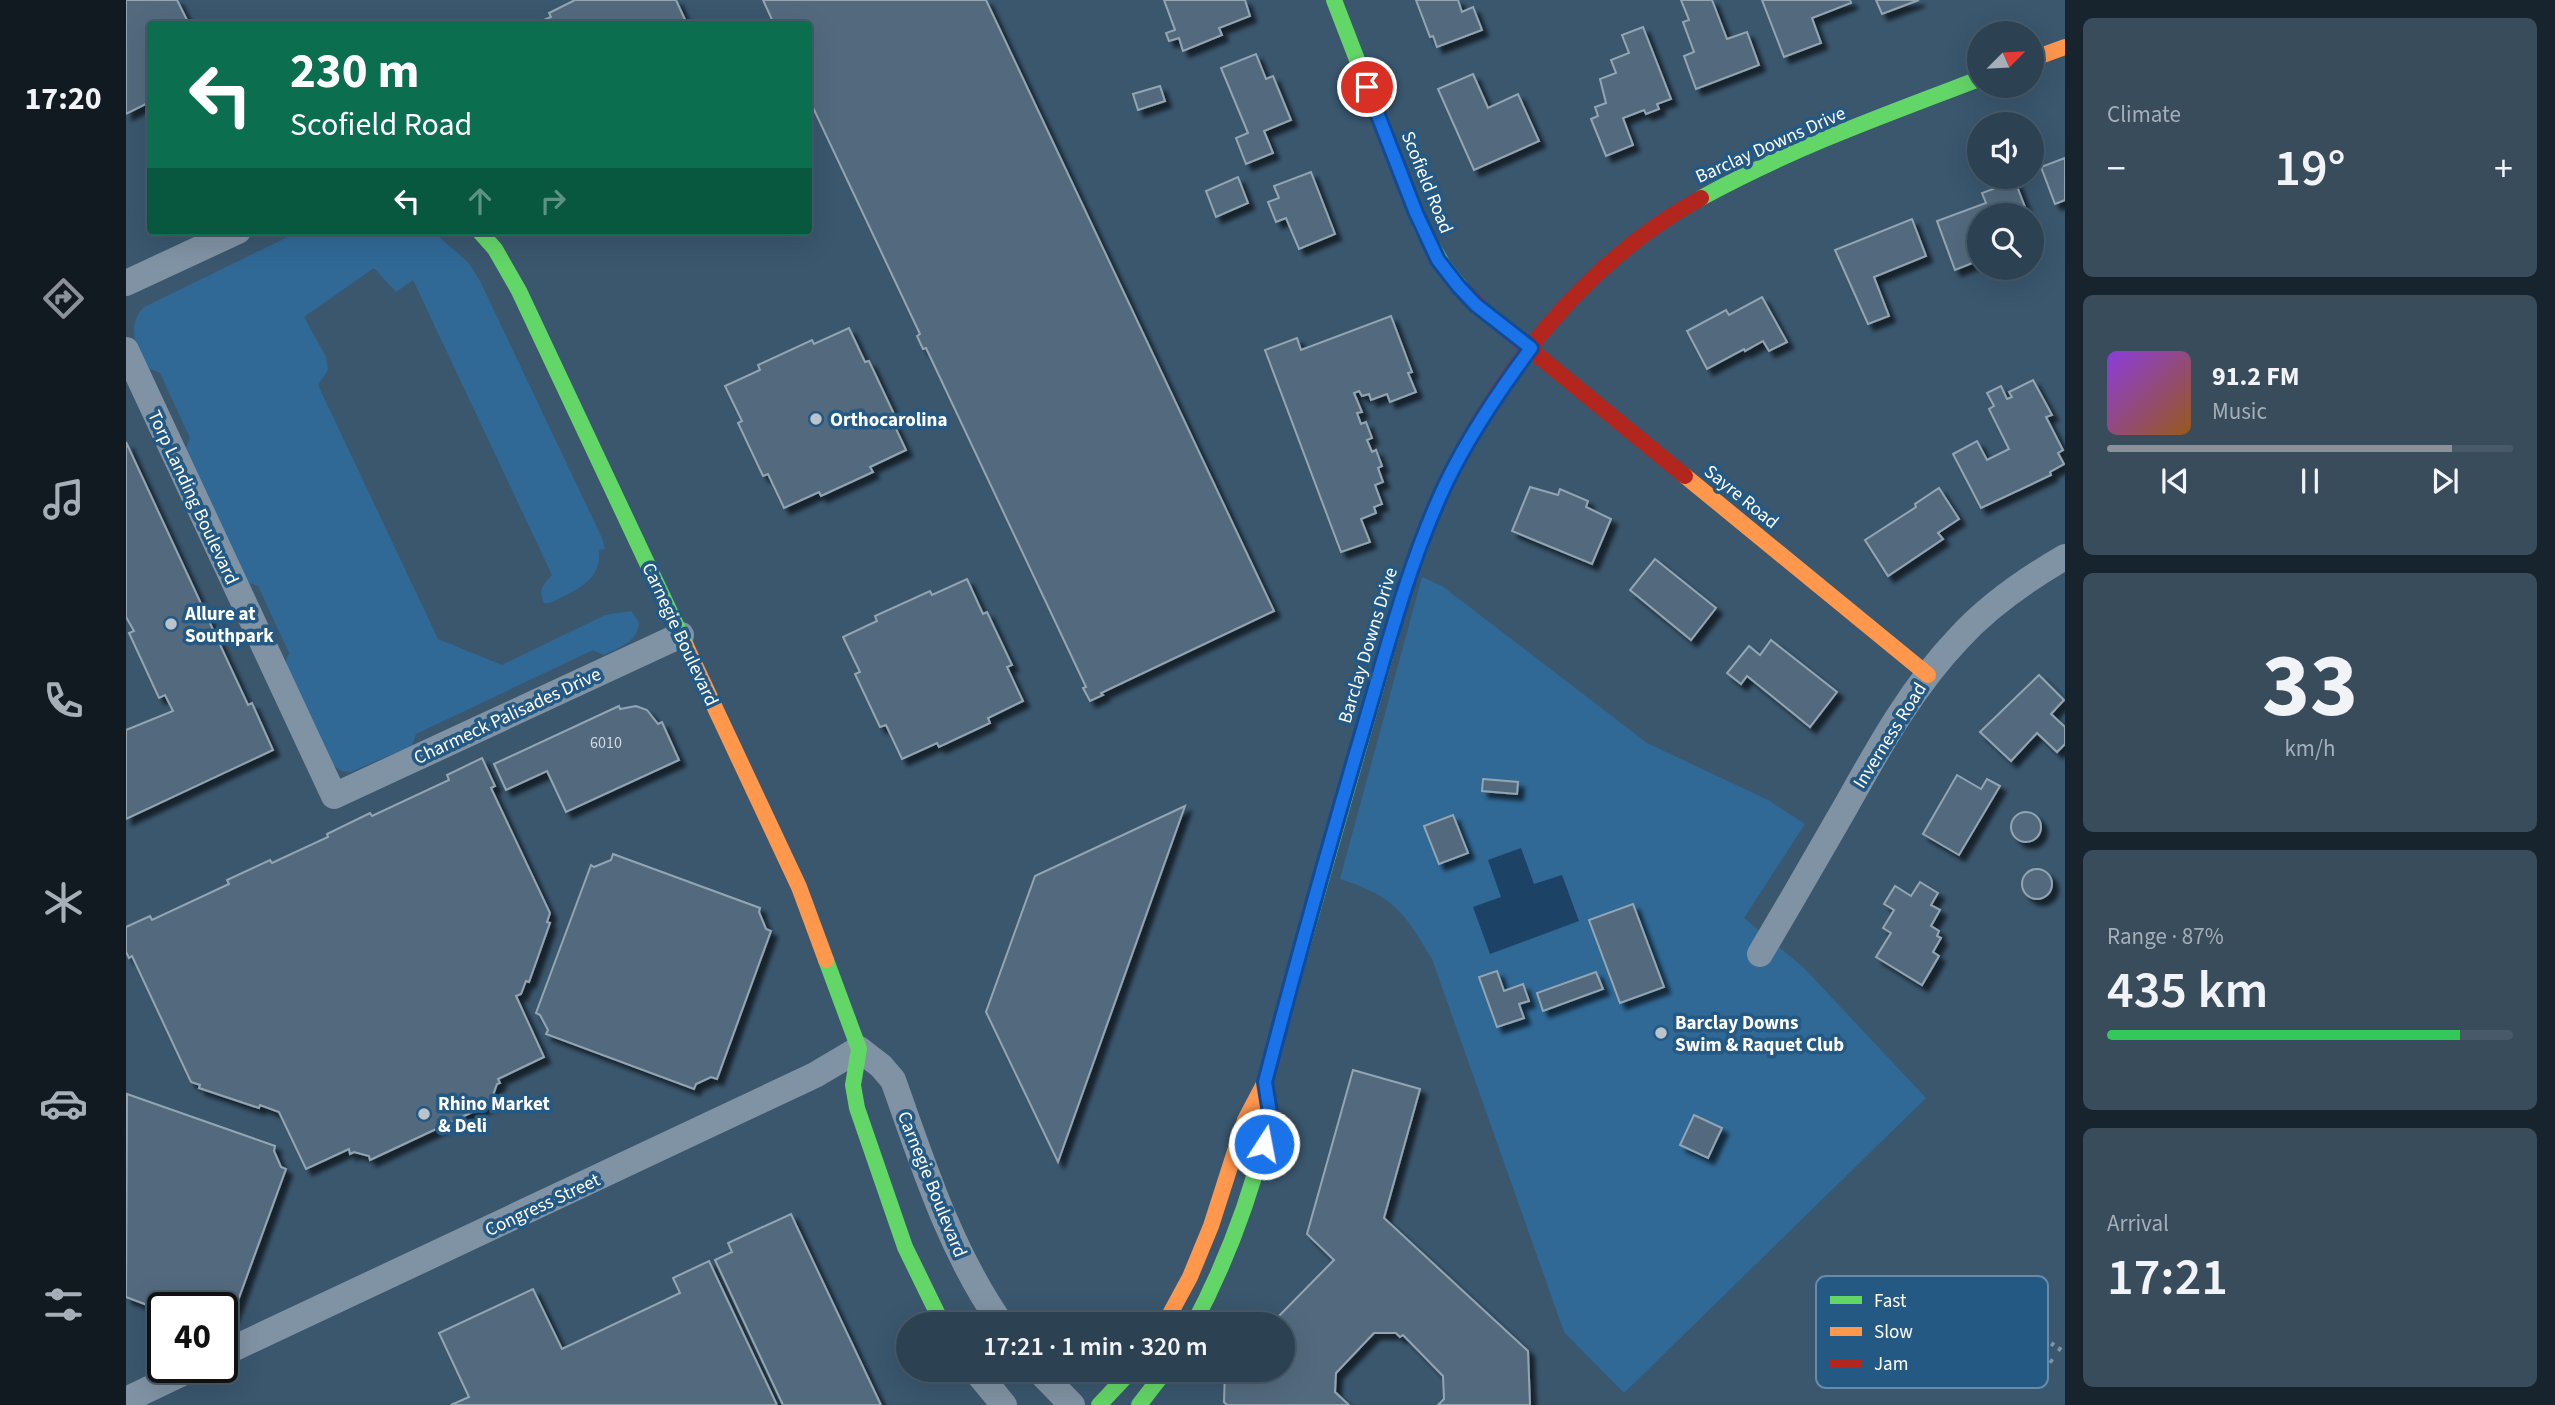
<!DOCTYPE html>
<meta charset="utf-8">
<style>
:root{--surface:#2c4152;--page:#384c5c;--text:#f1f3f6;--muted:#a6afb8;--line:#485a69;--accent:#8c9099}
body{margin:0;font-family:"Source Sans 3",sans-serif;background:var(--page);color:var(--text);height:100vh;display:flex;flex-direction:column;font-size:26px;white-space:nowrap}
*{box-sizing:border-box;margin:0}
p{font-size:23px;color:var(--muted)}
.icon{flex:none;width:38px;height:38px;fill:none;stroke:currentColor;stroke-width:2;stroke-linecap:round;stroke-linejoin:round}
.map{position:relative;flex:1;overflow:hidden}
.sheet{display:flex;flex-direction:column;gap:18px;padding:18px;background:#18242d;width:490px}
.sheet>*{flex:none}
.top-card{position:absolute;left:21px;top:21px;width:665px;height:214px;border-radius:7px;box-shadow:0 7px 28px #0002,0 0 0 2px var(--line);background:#0b6e4f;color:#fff;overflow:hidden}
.needle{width:46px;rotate:66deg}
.controls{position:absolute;left:1841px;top:21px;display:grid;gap:14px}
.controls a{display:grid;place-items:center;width:77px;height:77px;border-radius:50%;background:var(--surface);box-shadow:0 7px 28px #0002,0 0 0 2px var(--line);font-size:35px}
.speed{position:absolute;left:21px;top:1292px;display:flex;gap:14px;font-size:35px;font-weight:700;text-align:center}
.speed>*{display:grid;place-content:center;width:91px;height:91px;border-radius:50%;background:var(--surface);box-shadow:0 7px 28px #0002,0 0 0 2px var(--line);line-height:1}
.speed .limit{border:4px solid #111;border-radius:10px;background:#fff;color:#111}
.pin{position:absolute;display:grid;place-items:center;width:60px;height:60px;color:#fff;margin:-30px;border:4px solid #fff;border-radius:50%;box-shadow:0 2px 7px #0007}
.me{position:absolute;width:77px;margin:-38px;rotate:11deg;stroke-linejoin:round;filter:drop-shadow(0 0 5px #0008)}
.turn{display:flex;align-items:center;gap:24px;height:147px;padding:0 28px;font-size:32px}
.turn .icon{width:91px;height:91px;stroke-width:2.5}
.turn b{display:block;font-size:49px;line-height:60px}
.lanes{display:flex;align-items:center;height:66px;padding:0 28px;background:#0003;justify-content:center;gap:35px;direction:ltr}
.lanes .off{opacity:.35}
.big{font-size:52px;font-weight:600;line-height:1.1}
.sheet .card{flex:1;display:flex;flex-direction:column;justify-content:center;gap:10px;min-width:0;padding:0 24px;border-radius:10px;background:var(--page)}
.sheet .dial{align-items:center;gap:0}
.dial b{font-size:91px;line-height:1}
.song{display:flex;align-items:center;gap:21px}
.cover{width:84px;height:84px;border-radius:10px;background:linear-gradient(135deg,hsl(270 70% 55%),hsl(30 70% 35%))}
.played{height:7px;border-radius:4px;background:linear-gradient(90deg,var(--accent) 85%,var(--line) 85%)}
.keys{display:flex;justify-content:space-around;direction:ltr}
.heat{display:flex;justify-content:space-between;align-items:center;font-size:38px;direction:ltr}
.charge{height:10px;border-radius:5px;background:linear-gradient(90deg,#34c759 87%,var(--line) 0)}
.trip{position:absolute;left:770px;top:1312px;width:399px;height:70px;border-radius:35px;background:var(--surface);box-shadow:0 7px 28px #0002,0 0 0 2px var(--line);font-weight:600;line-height:70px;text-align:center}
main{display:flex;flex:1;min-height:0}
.tabs{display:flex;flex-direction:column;width:126px;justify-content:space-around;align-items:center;background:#121a21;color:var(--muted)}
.tabs .icon{width:49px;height:49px}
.tabs .selected{color:var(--accent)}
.tabs b{font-size:32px;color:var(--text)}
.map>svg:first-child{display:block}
.green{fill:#306996}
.water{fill:#1c4365}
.building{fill:#536b7e;stroke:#94a5b2;stroke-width:2;filter:url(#shadow)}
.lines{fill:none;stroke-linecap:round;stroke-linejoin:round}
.path{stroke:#8093a4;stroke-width:4.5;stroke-dasharray:3.5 5;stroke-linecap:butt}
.street{stroke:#8093a4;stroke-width:26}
.fast{stroke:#63d668;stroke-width:16}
.slow{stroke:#ff974d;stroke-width:16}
.jam{stroke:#b3261e;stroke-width:16}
.route-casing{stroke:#114b97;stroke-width:18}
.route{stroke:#1a73e8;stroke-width:12}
.poi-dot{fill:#bac4cc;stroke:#245984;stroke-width:2.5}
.labels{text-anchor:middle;stroke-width:7;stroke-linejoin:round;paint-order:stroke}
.number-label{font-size:16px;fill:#d4dadf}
.street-label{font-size:19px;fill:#fff;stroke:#245984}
.poi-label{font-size:19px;font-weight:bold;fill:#fff;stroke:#245984;text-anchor:start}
.key{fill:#245984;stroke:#668ba9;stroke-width:2}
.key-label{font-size:19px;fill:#fff}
</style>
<main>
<nav class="tabs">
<b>17:20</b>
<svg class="icon selected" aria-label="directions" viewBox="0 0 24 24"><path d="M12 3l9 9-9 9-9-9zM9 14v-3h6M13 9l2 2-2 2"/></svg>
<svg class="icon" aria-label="music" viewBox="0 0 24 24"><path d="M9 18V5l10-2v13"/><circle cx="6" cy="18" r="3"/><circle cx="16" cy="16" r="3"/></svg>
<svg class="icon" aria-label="phone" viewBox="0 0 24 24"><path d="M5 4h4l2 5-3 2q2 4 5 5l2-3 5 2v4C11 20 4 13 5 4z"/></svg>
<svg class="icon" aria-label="climate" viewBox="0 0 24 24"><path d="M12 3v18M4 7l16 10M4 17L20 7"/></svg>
<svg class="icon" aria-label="car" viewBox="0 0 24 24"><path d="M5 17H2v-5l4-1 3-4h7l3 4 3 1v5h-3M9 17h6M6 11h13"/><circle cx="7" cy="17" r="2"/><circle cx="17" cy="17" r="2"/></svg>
<svg class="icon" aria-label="filters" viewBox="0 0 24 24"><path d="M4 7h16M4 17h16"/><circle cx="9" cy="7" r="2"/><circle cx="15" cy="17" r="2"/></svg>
</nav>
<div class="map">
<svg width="1939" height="1405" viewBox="0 0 1939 1405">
<defs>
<filter id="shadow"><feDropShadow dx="6" dy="6" stdDeviation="2" flood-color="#0009"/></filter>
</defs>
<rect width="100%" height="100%" fill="#3a576e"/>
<g class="green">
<path d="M 174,231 L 306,231 L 342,262 L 354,281 L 476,538 L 479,549 L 473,550 C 476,582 448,591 424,603 L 418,603 C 412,589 417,585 426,575 L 287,280 L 270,292 L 248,268 L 178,317 L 200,357 L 202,370 L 192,385 L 312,639 L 376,665 L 479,615 L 505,611 L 513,622 C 512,642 494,647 478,655 L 467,650 L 290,734 L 286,746 L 224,772 L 216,771 L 208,766 L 158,666 L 163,653 L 132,586 L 120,582 L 59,450 L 64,438 L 34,373 L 20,367 C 10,346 0,325 18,307 Z"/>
<path d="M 1296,577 L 1316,586 L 1521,743 L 1642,800 L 1679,824 L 1618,918 L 1678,968 L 1800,1098 L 1498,1393 L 1438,1332 L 1306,959 C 1277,911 1269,897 1214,879 Z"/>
</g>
<path class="water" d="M 1395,848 L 1408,884 L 1436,875 L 1453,921 L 1364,954 L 1347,907 L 1375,897 L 1362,860 Z"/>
<g class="building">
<path d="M 0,0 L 51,0 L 63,24 L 24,24 L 24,102 L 0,114 Z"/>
<path d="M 449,0 L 550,0 L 561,24 L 566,22 L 567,24 L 408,24 L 425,17 L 423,13 Z"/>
<path d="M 637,0 L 860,0 L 1148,611 L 975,693 L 977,695 L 964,701 L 957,688 L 960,687 L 800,348 L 797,349 L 791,336 L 794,334 L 682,97 L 682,24 L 648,24 Z"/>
<path d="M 1038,0 L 1119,0 L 1124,16 L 1093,28 L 1096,35 L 1057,51 L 1053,38 L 1043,41 L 1040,33 L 1049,30 Z"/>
<path d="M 1290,0 L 1332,0 L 1336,12 L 1347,7 L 1356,30 L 1311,47 L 1307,36 L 1304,37 Z"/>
<path d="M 1555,0 L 1586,0 L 1601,39 L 1621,32 L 1633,65 L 1570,89 L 1558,56 L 1568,52 L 1557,22 L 1563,20 Z"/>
<path d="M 1636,0 L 1724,0 L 1725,3 L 1686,18 L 1695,43 L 1658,57 Z"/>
<path d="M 1750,0 L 1793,0 L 1756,14 Z"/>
<path d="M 1517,27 L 1545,99 L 1531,104 L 1533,109 L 1520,114 L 1518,110 L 1497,118 L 1507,145 L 1480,156 L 1465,119 L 1472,116 L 1469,107 L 1480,103 L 1474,79 L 1490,73 L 1485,60 L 1503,53 L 1496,35 Z"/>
<path d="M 1130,54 L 1140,79 L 1147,76 L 1165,120 L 1138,131 L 1147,153 L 1120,164 L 1110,138 L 1122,133 L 1095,68 Z"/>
<path d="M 1347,74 L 1362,108 L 1392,94 L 1413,141 L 1348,170 L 1312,89 Z"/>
<path d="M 1034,86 L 1039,101 L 1012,110 L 1007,94 Z"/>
<path d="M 1939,158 L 1939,200 L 1929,204 L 1915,167 Z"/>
<path d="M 1185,172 L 1209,234 L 1173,249 L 1160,218 L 1150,222 L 1142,202 L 1153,198 L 1148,186 Z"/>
<path d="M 1112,177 L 1122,203 L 1090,217 L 1080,191 Z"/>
<path d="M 1889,181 L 1902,215 L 1853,215 L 1853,240 L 1852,244 L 1843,247 L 1849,262 L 1829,270 L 1811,221 L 1860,203 L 1856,193 Z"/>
<path d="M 1786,219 L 1800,256 L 1748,277 L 1763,316 L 1742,324 L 1709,250 Z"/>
<path d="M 1636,297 L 1661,342 L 1643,351 L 1637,341 L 1619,351 L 1618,349 L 1581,369 L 1561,331 L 1600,310 L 1603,315 Z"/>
<path d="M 1265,316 L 1286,372 L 1282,373 L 1290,392 L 1264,402 L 1261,394 L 1245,400 L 1243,394 L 1236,396 L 1233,391 L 1228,393 L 1236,412 L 1231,413 L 1235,424 L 1240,422 L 1246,438 L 1241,440 L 1246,452 L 1250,450 L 1256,466 L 1252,468 L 1257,482 L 1249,485 L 1256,504 L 1248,507 L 1250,513 L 1235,519 L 1244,542 L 1215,552 L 1139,350 L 1171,338 L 1175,350 Z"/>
<path d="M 723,328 L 739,362 L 743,361 L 768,414 L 764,416 L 780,450 L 744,467 L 747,472 L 695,496 L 693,492 L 658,508 L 642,474 L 637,476 L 612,423 L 616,421 L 599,386 L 634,370 L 632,365 L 686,340 L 688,344 Z"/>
<path d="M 1907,380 L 1926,415 L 1920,417 L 1937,450 L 1932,453 L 1938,464 L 1924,472 L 1925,475 L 1855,508 L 1827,454 L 1851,441 L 1861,460 L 1883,449 L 1863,409 L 1868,406 L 1861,393 L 1875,386 L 1881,399 L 1886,397 L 1883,392 Z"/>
<path d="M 0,442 L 122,705 L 126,703 L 147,750 L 0,819 L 0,730 L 47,711 L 39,695 L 33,698 L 3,633 L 8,631 L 0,617 Z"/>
<path d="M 1404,487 L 1432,495 L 1434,489 L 1462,501 L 1460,507 L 1485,519 L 1466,564 L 1386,531 Z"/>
<path d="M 1813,488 L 1833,519 L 1812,533 L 1817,539 L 1762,576 L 1739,540 L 1790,507 L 1789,504 Z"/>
<path d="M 1529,559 L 1590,608 L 1565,640 L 1504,590 Z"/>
<path d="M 841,579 L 857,614 L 861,612 L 886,665 L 881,667 L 897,701 L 862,718 L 864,723 L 813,747 L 811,743 L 776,759 L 760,725 L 754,727 L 729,674 L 734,672 L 717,637 L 751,621 L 749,616 L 804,591 L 806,595 Z"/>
<path d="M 1645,640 L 1711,692 L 1684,727 L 1621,676 L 1615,684 L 1601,673 L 1623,646 L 1634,655 Z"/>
<path d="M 1913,675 L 1938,700 L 1925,714 L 1939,727 L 1939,744 L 1931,752 L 1911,733 L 1885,761 L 1854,732 Z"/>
<path d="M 493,706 L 494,709 L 510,706 L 521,710 L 532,724 L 536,722 L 553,760 L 440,812 L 421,771 L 380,790 L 368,764 Z"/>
<path d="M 356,758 L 369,786 L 365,788 L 424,913 L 421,922 L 424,923 L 403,982 L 400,981 L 395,994 L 390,996 L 418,1057 L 372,1079 L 374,1083 L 371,1084 L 366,1098 L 368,1102 L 244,1160 L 243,1156 L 228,1152 L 224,1154 L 223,1149 L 180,1169 L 153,1112 L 134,1105 L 133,1108 L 73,1088 L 74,1085 L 65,1082 L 6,956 L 3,958 L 0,952 L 0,927 L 24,916 L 26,920 L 103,884 L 101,880 L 144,860 L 146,863 L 202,837 L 201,834 L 244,813 L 246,816 L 323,780 L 321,775 Z"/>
<path d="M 1831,775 L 1855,789 L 1861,779 L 1874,786 L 1833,855 L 1797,834 Z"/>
<path d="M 1357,779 L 1392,782 L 1391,794 L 1356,791 Z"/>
<path d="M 1059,806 L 932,1162 L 860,1012 L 909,876 Z"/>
<circle cx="1900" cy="827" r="15"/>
<path d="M 1327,815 L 1342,853 L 1313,864 L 1298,826 Z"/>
<path d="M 487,854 L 634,908 L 633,912 L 640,929 L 645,931 L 591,1079 L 585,1077 L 570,1084 L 568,1089 L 420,1034 L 422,1030 L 414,1015 L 410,1013 L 465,865 L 468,867 L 485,860 Z"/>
<circle cx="1911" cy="884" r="15"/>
<path d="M 1794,882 L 1812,893 L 1805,905 L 1814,910 L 1805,926 L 1813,931 L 1811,936 L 1815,938 L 1807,952 L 1813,956 L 1796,985 L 1750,957 L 1765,933 L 1757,928 L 1768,910 L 1758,904 L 1769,886 L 1785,896 Z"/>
<path d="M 1507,904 L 1538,987 L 1494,1003 L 1463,920 Z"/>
<path d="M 1371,971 L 1378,991 L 1397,984 L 1403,1001 L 1393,1004 L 1398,1018 L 1371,1027 L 1353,977 Z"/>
<path d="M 1470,972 L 1477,989 L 1417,1011 L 1411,993 Z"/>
<path d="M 1227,1070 L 1294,1089 L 1258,1218 L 1402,1351 L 1404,1405 L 1312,1405 L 1318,1399 L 1317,1376 L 1277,1335 L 1274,1337 L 1270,1333 L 1248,1333 L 1210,1373 L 1209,1392 L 1223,1405 L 1101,1405 L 1098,1402 L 1099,1370 L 1157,1370 L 1157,1325 L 1144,1325 L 1208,1260 L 1181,1234 Z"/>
<path d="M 1,1094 L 149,1146 L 148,1151 L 155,1167 L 160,1169 L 106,1317 L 101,1315 L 96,1318 L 96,1307 L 37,1307 L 37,1311 L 0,1297 Z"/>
<path d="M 1568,1115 L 1596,1128 L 1582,1158 L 1554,1145 Z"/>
<path d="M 665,1214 L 670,1225 L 755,1405 L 657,1405 L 589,1260 L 606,1252 L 602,1243 Z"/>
<path d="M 583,1261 L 651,1405 L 325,1405 L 343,1397 L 313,1333 L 407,1289 L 436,1349 L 554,1293 L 547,1278 Z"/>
</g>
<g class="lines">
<g class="path">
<path d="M 1904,1329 L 1938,1352"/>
<path d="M 1835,1337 L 1871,1328"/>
<path d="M 1895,1342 L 1930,1364"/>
<path d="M 1838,1352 L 1874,1343"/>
<path d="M 1886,1356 L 1921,1378"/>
<path d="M 1841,1366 L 1876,1358"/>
<path d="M 1845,1383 L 1880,1375"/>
</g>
<g class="street">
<path d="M 0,283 L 112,231"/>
<path d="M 0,350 L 208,796 L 555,635"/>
<path d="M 1634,954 C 1663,905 1692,855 1720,806 C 1753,747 1786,687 1833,638 C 1863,605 1901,579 1939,557"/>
<path d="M 96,1354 L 689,1075 L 733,1049 L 755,1066 L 767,1080 C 797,1164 824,1251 876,1325"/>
<path d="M 849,1370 L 878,1405"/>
<path d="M 912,1370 L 946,1405"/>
<path d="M 0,1400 L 69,1367"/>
</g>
<g class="fast">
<path d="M 1208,0 L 1296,228 L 1317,265 L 1336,289"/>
<path d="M 1575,198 C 1664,149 1758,115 1853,79"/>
<path d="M 353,231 L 369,249 L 393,291 L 560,646"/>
<path d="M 700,960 L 733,1049 L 727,1085 L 731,1108 L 779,1247 L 817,1325"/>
<path d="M 1156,1017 L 1276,597 L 1307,511 L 1336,451"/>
<path d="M 1067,1325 C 1099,1265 1122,1204 1139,1138"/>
<path d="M 973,1405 L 1006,1370"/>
<path d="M 1013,1405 L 1040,1370"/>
</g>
<g class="slow">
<path d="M 1906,59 L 1939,47"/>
<path d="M 1559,476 L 1802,675"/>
<path d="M 560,646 L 673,887 L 700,960"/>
<path d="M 1038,1325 L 1064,1277 L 1085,1226 L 1119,1120 L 1139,1082 L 1156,1017"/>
</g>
<g class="jam">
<path d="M 1336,289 L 1366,318 L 1559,476"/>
<path d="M 1336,451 C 1392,350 1472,254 1575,198"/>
</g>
</g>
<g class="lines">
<g class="route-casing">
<path id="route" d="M 1138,1144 L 1144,1113 L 1139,1082 C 1168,971 1199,860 1231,750 C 1258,660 1280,568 1320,483 C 1343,435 1373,391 1405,348 L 1350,305 L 1333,287 L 1312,260 L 1290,213 L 1241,87"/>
</g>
<use href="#route" class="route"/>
</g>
<g class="poi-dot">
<circle cx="690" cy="419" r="7"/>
<circle cx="45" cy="624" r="7"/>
<circle cx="1535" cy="1033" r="7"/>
<circle cx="298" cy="1114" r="7"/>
</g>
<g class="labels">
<g class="number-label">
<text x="480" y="748">6010</text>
</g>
<g class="street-label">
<text transform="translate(1644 144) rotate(-24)" y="7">Barclay Downs Drive</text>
<text transform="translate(1302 182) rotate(68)" y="7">Scofield Road</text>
<text transform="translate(1616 496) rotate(39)" y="7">Sayre Road</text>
<text transform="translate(68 497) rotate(65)" y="7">Torp Landing Boulevard</text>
<text transform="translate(555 634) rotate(65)" y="7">Carnegie Boulevard</text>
<text transform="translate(1241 645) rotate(-73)" y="7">Barclay Downs Drive</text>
<text transform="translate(381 715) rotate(-25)" y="7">Charmeck Palisades Drive</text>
<text transform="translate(1763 735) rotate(-58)" y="7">Inverness Road</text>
<text transform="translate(807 1184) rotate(68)" y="7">Carnegie Boulevard</text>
<text transform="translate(416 1204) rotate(-25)" y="7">Congress Street</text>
</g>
<g class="poi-label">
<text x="704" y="426">Orthocarolina</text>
<text x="59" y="620">Allure at<tspan x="59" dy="22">Southpark</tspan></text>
<text x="1549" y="1029">Barclay Downs<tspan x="1549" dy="22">Swim &amp; Raquet Club</tspan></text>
<text x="312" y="1110">Rhino Market<tspan x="312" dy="22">&amp; Deli</tspan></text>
</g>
</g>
<rect x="1690" y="1276" width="232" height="112" rx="10" class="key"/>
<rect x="1704" y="1296" width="32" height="8" fill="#63d668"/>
<rect x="1704" y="1327" width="32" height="9" fill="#ff974d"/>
<rect x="1704" y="1359" width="32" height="8" fill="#b3261e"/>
<g class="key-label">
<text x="1748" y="1307">Fast</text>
<text x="1748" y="1338">Slow</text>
<text x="1748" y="1370">Jam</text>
</g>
</svg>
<div class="controls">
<a><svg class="needle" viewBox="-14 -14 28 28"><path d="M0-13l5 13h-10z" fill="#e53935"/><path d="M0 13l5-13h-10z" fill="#a6afb8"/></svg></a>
<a><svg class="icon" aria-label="sound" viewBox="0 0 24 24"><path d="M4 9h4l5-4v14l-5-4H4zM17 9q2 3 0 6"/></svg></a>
<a><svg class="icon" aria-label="search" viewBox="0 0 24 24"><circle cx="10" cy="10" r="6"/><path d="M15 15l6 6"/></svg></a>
</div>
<div class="speed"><div class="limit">40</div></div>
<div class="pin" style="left:1241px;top:87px;background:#d93025"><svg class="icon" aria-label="arrive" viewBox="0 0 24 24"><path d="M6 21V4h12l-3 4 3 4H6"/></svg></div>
<svg class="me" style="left:1138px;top:1144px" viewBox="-20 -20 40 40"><circle r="17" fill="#1a73e8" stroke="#fff" stroke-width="3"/><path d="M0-11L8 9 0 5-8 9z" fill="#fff"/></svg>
<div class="trip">17:21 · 1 min · 320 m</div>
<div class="top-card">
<div class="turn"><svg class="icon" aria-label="left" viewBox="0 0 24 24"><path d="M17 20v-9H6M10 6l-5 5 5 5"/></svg><div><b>230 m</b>Scofield Road</div></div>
<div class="lanes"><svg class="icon" aria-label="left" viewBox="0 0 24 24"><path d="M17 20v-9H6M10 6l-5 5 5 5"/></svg><svg class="icon off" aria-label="ahead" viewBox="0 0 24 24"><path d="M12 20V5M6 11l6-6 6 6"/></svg><svg class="icon off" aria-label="right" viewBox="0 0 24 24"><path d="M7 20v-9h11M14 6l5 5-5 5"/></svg></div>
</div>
</div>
<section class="sheet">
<div class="card"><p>Climate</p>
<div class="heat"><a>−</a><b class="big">19°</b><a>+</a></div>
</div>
<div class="card">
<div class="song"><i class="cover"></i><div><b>91.2 FM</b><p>Music</p></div></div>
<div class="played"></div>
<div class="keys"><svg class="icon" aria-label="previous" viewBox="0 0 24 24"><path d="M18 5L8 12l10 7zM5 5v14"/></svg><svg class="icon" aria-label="pause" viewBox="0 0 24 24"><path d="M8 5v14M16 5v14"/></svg><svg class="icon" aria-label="next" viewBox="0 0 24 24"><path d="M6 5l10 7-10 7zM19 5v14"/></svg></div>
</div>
<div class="card dial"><b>33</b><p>km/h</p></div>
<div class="card"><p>Range · 87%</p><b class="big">435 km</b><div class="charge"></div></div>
<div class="card"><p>Arrival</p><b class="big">17:21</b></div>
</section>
</main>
